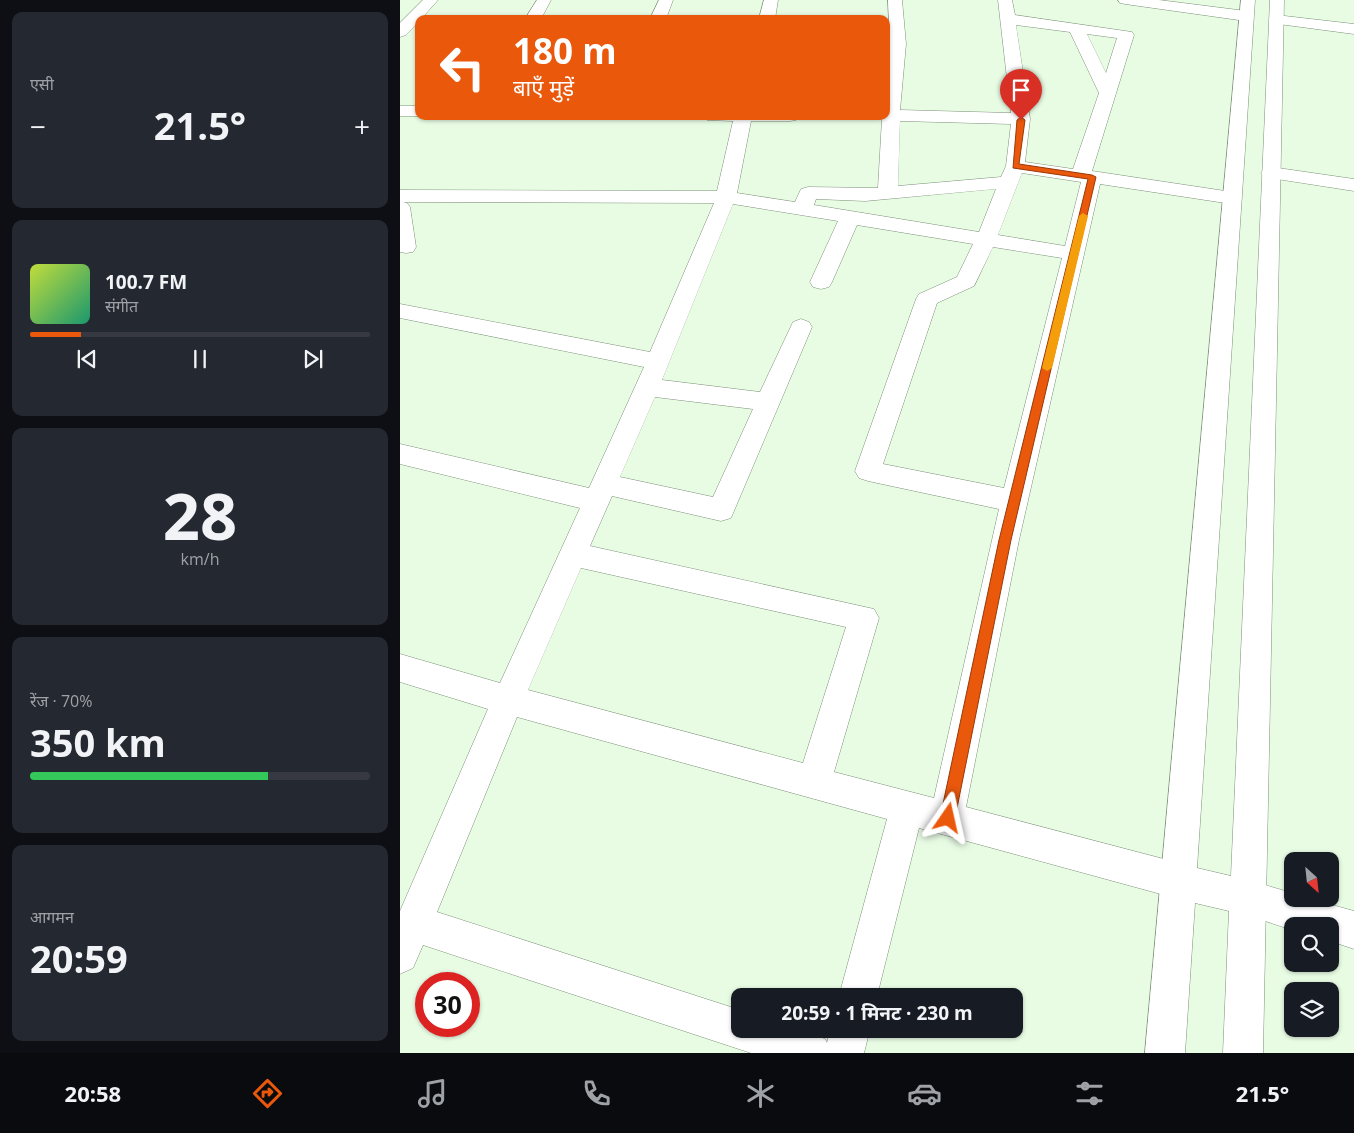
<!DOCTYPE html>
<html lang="hi">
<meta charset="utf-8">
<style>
:root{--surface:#171b24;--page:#242831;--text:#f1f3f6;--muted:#9ea1a6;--line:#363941;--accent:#ea580c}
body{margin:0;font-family:"Open Sans","Noto Sans Devanagari",sans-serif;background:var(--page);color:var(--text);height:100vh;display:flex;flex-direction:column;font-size:19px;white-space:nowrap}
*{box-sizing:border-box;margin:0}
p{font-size:16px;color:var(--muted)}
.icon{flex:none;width:28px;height:28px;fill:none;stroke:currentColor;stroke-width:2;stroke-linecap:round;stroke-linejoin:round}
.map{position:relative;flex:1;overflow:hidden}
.panel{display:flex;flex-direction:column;gap:12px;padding:12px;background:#0d0f14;width:400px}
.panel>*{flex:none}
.guide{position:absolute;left:15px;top:15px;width:475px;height:105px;border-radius:10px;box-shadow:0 1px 4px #0004;background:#ea580c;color:#fff;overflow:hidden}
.needle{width:32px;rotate:153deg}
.controls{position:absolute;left:884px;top:852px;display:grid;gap:10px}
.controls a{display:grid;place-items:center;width:55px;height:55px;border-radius:10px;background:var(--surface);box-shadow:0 1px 4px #0004;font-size:25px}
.speed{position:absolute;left:15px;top:972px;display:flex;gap:10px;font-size:25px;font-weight:700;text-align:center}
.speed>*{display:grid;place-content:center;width:65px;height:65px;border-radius:50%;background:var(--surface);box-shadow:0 1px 4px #0004;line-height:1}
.speed .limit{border:8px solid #d22;background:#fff;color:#111}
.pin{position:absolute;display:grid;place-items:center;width:42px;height:42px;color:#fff;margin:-51px -21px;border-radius:50% 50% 50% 0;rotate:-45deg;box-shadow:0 0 5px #0007}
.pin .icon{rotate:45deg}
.me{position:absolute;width:55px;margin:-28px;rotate:11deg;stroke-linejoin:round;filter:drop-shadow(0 0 4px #0008)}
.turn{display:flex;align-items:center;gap:18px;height:105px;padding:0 15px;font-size:22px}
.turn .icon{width:65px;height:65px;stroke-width:2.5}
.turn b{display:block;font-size:35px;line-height:42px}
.big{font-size:38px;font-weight:700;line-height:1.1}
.panel .widget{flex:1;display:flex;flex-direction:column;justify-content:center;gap:8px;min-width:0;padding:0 18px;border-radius:10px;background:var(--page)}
.panel .dial{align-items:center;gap:0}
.dial b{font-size:65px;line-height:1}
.song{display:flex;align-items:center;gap:15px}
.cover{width:60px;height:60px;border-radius:8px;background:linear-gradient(135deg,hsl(70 70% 55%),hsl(160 70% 35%))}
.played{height:5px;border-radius:2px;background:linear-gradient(90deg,var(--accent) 15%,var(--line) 15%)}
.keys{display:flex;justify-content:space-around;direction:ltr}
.heat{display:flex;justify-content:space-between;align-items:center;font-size:28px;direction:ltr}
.charge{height:8px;border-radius:4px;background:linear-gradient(90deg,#34c759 70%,var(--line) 0)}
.trip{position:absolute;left:331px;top:988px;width:292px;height:50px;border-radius:10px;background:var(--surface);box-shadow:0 1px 4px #0004;font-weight:700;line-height:50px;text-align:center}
.dock{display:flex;height:80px;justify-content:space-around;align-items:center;background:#090b0e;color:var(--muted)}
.dock .icon{width:35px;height:35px}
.dock .current{color:var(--accent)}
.dock b{font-size:22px;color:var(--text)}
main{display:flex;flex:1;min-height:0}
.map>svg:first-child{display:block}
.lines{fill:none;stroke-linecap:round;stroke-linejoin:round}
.street-casing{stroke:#7d8f79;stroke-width:1}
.secondary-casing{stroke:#7d8f79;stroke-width:1}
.street{fill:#fff;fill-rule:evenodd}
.secondary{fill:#fff;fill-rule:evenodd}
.route{fill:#ea580c;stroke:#983908}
.slow{fill:#f59e0b}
</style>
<main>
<section class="panel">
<div class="widget"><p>एसी</p>
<div class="heat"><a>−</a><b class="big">21.5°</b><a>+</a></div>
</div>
<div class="widget">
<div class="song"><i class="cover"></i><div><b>100.7 FM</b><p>संगीत</p></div></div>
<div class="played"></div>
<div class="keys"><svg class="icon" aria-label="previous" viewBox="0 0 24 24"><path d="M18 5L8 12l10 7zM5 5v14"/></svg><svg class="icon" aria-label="pause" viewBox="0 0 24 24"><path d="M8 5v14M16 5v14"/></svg><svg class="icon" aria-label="next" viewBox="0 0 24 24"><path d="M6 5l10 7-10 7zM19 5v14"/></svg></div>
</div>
<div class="widget dial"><b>28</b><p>km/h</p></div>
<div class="widget"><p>रेंज · 70%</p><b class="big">350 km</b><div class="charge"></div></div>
<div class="widget"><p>आगमन</p><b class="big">20:59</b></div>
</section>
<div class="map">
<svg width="954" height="1053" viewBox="0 0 954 1053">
<rect width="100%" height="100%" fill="#e8fce4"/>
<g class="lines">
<g class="street-casing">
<g id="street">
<path d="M 23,0 L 38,0 L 21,19 L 19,19 L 19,22 L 6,35 L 0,37 L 0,23 Z"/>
<path d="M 137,0 L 151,0 L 141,19 L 125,19 Z"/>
<path d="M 259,0 L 273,0 L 266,19 L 250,19 Z"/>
<path d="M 364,0 L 378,0 L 375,19 L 359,19 Z"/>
<path d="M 488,0 L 502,0 L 506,44 L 500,110 L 611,113 L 598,0 L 612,0 L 615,15 L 732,32 L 734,35 L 692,171 L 832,192 L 839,194 L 842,198 L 839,202 L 832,204 L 700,184 L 619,540 L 566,807 L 779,863 L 792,868 L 797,881 L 792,894 L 779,899 L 519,828 L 477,996 L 439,996 L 487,819 L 117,717 L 37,912 L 340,1010 L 340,1029 L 398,1029 L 425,1039 L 427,1043 L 430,1029 L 470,1029 L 464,1053 L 351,1053 L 23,945 L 13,968 L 0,974 L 0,911 L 88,709 L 0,682 L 0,654 L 100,683 L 180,508 L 0,464 L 0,444 L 189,488 L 244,367 L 0,318 L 0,304 L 250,352 L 314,203 L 3,202 L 7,203 L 10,207 L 16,247 L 13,252 L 6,253 L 0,252 L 0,190 L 317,191 L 333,121 L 307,120 L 304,116 L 399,116 L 396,120 L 390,121 L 351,121 L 337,193 L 395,202 L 401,189 L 408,187 L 478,188 L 482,119 L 478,116 L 486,116 L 486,78 L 490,44 ZM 616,25 L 670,32 L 699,93 L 673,169 L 625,162 L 630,119 ZM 687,34 L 717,38 L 706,73 ZM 500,121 L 611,124 L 606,166 L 601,177 L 498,186 ZM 622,173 L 681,182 L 665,246 L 598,235 ZM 596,189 L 579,232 L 414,205 L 416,199 L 465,201 ZM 333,204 L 438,221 L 410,282 L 413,287 L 421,289 L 429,287 L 432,282 L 457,225 L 573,244 L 557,277 L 519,294 L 516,299 L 455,471 L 459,478 L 468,481 L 599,509 L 534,798 L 434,772 L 479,618 L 474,609 L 190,546 L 212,496 L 321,521 L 331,518 L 412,327 L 409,322 L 401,319 L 393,322 L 360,392 L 262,380 ZM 593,247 L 662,258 L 604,488 L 483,464 L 537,303 L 574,286 ZM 255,397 L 353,409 L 313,497 L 220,477 ZM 181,568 L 446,627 L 403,763 L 128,690 Z"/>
<path d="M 718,0 L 759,0 L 846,11 L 851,13 L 854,16 L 851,19 L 846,21 L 725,4 L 720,3 Z"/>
<path d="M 876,15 L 954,24 L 954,34 L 871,23 L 868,20 L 871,17 Z"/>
<rect x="0" y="106" width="19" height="10"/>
<path d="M 871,167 L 954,179 L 954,191 L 864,177 L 861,173 L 864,169 Z"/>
<path d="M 848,880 L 892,893 L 892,899 L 911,899 L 954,911 L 954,949 L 930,941 L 930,926 L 892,926 L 892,930 L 835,911 L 830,898 L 835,885 Z"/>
</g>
</g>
<g class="secondary-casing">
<path id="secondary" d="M 841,0 L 855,0 L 797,868 L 831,876 L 870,0 L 884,0 L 863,1053 L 823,1053 L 829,911 L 795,903 L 785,1053 L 745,1053 Z"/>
</g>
<use href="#street" class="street"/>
<use href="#secondary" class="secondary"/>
</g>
<path class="route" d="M 621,117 L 625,120 L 619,164 L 692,175 L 696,177 L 611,540 L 555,818 L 553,823 L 548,826 L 542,823 L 540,818 L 599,540 L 688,179 L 613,168 L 617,120 Z"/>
<path class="slow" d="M 683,213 L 688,216 L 652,368 L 647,371 L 642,368 L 679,216 Z"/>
</svg>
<div class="controls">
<a><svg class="needle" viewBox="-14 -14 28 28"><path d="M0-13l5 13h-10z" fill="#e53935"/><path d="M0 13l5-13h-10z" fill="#9ea1a6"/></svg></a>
<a><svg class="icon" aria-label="search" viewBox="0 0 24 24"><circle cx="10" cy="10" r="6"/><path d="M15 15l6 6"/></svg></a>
<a><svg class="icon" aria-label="layers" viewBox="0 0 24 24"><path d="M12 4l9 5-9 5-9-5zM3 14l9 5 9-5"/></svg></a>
</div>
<div class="speed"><div class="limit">30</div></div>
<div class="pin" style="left:621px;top:120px;background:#d93025"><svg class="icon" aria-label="arrive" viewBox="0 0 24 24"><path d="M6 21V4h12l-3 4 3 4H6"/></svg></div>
<svg class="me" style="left:548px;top:818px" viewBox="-20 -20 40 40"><path d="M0-17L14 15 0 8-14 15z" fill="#ea580c" stroke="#fff" stroke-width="4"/></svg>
<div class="trip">20:59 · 1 मिनट · 230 m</div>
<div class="guide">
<div class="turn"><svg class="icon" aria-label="left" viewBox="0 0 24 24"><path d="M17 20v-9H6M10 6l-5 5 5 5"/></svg><div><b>180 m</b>बाएँ मुड़ें</div></div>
</div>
</div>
</main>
<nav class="dock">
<b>20:58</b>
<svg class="icon current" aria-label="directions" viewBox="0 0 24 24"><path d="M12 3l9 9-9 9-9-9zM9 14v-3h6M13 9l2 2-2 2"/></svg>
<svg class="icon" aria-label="music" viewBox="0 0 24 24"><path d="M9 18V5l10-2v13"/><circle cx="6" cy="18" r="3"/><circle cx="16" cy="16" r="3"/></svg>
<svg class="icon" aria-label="phone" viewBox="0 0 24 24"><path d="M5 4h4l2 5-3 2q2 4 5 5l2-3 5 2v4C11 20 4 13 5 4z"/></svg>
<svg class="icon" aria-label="climate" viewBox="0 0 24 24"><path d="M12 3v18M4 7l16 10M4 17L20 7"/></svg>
<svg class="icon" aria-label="car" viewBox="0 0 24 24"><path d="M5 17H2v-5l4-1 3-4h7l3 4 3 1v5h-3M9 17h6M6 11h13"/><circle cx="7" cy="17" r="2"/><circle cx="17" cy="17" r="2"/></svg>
<svg class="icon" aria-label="filters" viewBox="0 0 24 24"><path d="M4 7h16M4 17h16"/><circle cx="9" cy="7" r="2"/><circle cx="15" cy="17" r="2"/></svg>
<b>21.5°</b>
</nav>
